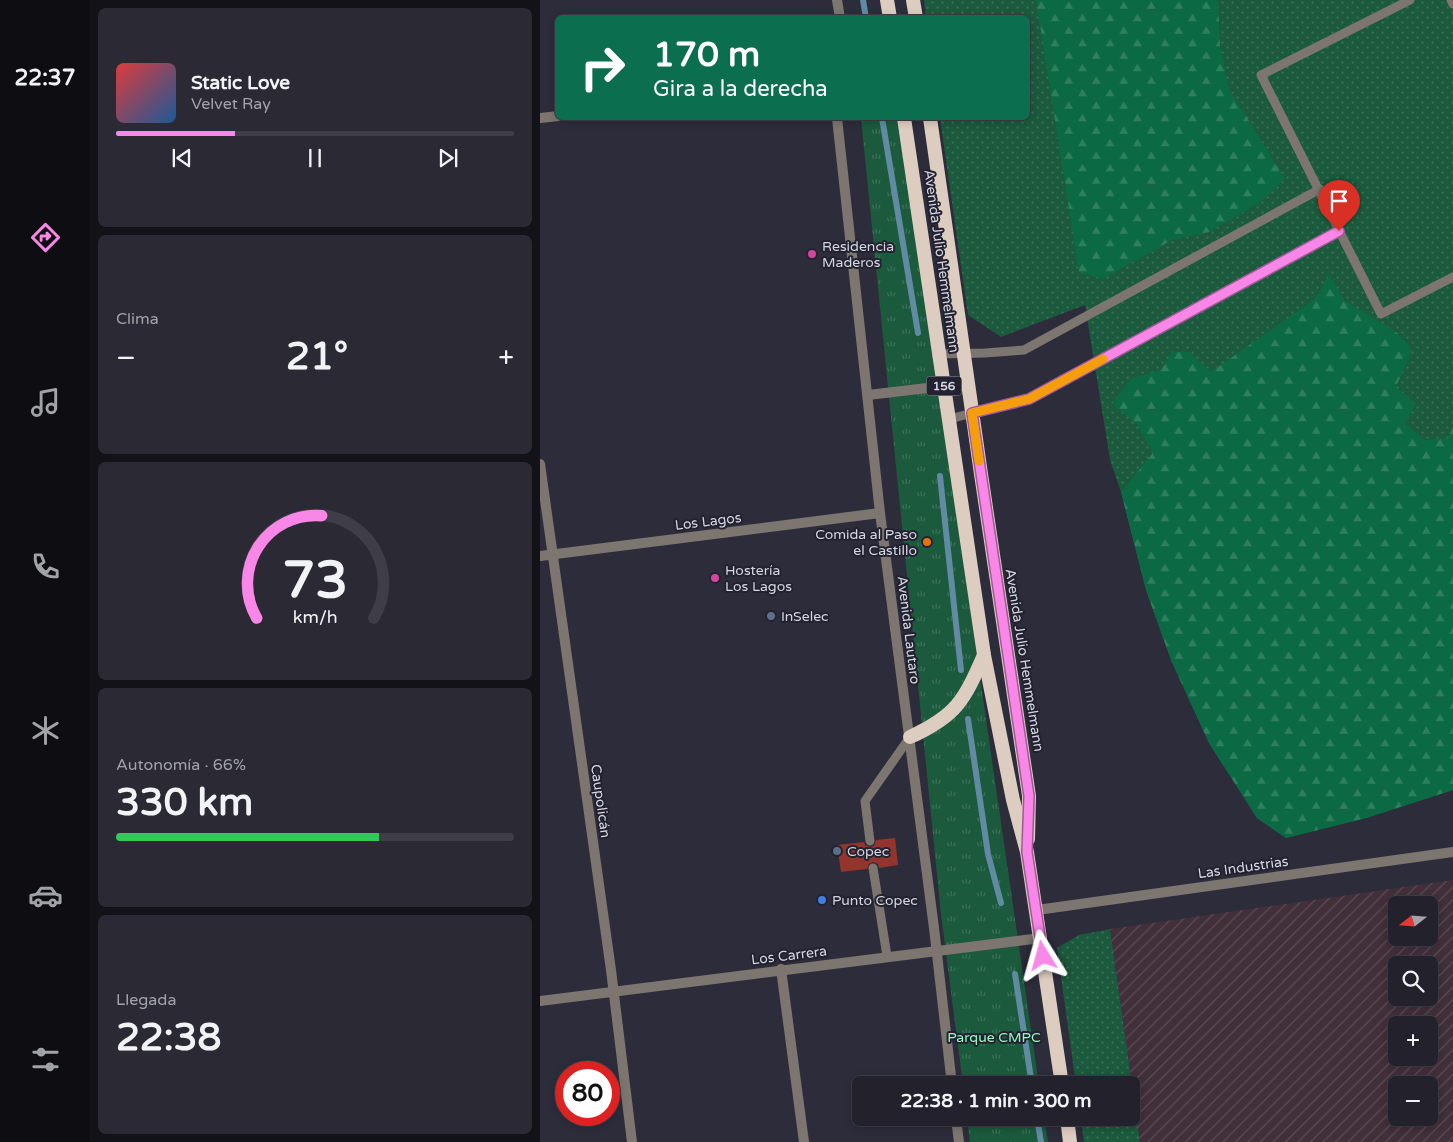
<!DOCTYPE html>
<html lang="es">
<meta charset="utf-8">
<style>
:root{--surface:#22212c;--page:#2a2934;--text:#f1f3f6;--muted:#a2a3a9;--line:#3f3e48;--accent:#f987e8}
body{margin:0;font-family:"Varela Round",sans-serif;background:var(--page);color:var(--text);height:100vh;display:flex;flex-direction:column;font-size:19px;white-space:nowrap}
*{box-sizing:border-box;margin:0}
p{font-size:16px;color:var(--muted)}
.icon{flex:none;width:28px;height:28px;fill:none;stroke:currentColor;stroke-width:2;stroke-linecap:round;stroke-linejoin:round}
.map{position:relative;flex:1;overflow:hidden}
.side{display:flex;flex-direction:column;gap:8px;padding:8px;background:#131218;width:450px}
.side>*{flex:none}
.guide{position:absolute;left:15px;top:15px;width:475px;height:105px;border-radius:8px;box-shadow:0 2px 8px #0003,0 0 0 1px var(--line);background:#0b6e4f;color:#fff;overflow:hidden}
.needle{width:32px;rotate:253deg}
.controls{position:absolute;left:848px;top:896px;display:grid;gap:10px}
.controls a{display:grid;place-items:center;width:50px;height:50px;border-radius:8px;background:var(--surface);box-shadow:0 2px 8px #0003,0 0 0 1px var(--line);font-size:25px}
.speed{position:absolute;left:15px;top:1061px;display:flex;gap:10px;font-size:25px;font-weight:700;text-align:center}
.speed>*{display:grid;place-content:center;width:65px;height:65px;border-radius:50%;background:var(--surface);box-shadow:0 2px 8px #0003,0 0 0 1px var(--line);line-height:1}
.speed .limit{border:8px solid #d22;background:#fff;color:#111}
.pin{position:absolute;display:grid;place-items:center;width:42px;height:42px;color:#fff;margin:-51px -21px;border-radius:50% 50% 50% 0;rotate:-45deg;box-shadow:0 0 5px #0007}
.pin .icon{rotate:45deg}
.me{position:absolute;width:55px;margin:-28px;rotate:352deg;stroke-linejoin:round;filter:drop-shadow(0 0 4px #0008)}
.turn{display:flex;align-items:center;gap:18px;height:105px;padding:0 15px;font-size:22px}
.turn .icon{width:65px;height:65px;stroke-width:2.5}
.turn b{display:block;font-size:35px;line-height:42px}
.big{font-size:38px;font-weight:700;line-height:1.1}
.side .card{flex:1;display:flex;flex-direction:column;justify-content:center;gap:8px;min-width:0;padding:0 18px;border-radius:8px;background:var(--page)}
.side .dial{align-items:center;gap:0}
.dial svg{height:130px;overflow:visible;fill:none;stroke:var(--line);stroke-width:7;stroke-linecap:round;text-anchor:middle}
.dial text{fill:var(--text);stroke:none}
.song{display:flex;align-items:center;gap:15px}
.cover{width:60px;height:60px;border-radius:8px;background:linear-gradient(135deg,hsl(0 70% 55%),hsl(210 70% 35%))}
.played{height:5px;border-radius:2px;background:linear-gradient(90deg,var(--accent) 30%,var(--line) 30%)}
.keys{display:flex;justify-content:space-around;direction:ltr}
.heat{display:flex;justify-content:space-between;align-items:center;font-size:28px;direction:ltr}
.charge{height:8px;border-radius:4px;background:linear-gradient(90deg,#34c759 66%,var(--line) 0)}
.trip{position:absolute;left:312px;top:1076px;width:288px;height:50px;border-radius:8px;background:var(--surface);box-shadow:0 2px 8px #0003,0 0 0 1px var(--line);font-weight:700;line-height:50px;text-align:center}
main{display:flex;flex:1;min-height:0}
.dock{display:flex;flex-direction:column;width:90px;justify-content:space-around;align-items:center;background:#0e0d12;color:var(--muted)}
.dock .icon{width:35px;height:35px}
.dock .on{color:var(--accent)}
.dock b{font-size:22px;color:var(--text)}
.map>svg:first-child{display:block}
.industrial{fill:url(#industrial-furrows);fill-rule:evenodd}
.grass{fill:url(#grass-dots)}
.forest{fill:url(#forest-firs)}
.park{fill:url(#park-tufts)}
.lines{fill:none;stroke-linecap:round;stroke-linejoin:round}
.stream{stroke:#608ba2;stroke-width:6}
.building{fill:#93342d}
.service{stroke:#7d7670;stroke-width:9}
.minor{stroke:#7d7670;stroke-width:10}
.trunk{stroke:#ddccc0;stroke-width:14}
.route-casing{stroke:#a25897;stroke-width:12}
.route{stroke:#f987e8;stroke-width:9}
.slow{stroke:#f59e0b;stroke-width:9}
.hotel-dot{fill:#d1479c;stroke:#232231;stroke-width:2}
.food-dot{fill:#e8710a;stroke:#232231;stroke-width:2}
.service-dot{fill:#5c6f8a;stroke:#232231;stroke-width:2}
.shop-dot{fill:#3f7fe0;stroke:#232231;stroke-width:2}
.labels{text-anchor:middle;stroke-width:4;stroke-linejoin:round;paint-order:stroke}
.shield{fill:#232231;stroke:#a0a0ac;stroke-width:1}
.shield-label{font-size:12px;font-weight:bold;fill:#d6d6e0}
.poi-label{font-size:14px;fill:#d6d6e0;stroke:#232231;text-anchor:start}
.street-label{font-size:14px;fill:#d6d6e0;stroke:#232231}
.park-label{font-size:14px;fill:#90fac1;stroke:#232231}
</style>
<main>
<nav class="dock">
<b>22:37</b>
<svg class="icon on" aria-label="directions" viewBox="0 0 24 24"><path d="M12 3l9 9-9 9-9-9zM9 14v-3h6M13 9l2 2-2 2"/></svg>
<svg class="icon" aria-label="music" viewBox="0 0 24 24"><path d="M9 18V5l10-2v13"/><circle cx="6" cy="18" r="3"/><circle cx="16" cy="16" r="3"/></svg>
<svg class="icon" aria-label="phone" viewBox="0 0 24 24"><path d="M5 4h4l2 5-3 2q2 4 5 5l2-3 5 2v4C11 20 4 13 5 4z"/></svg>
<svg class="icon" aria-label="climate" viewBox="0 0 24 24"><path d="M12 3v18M4 7l16 10M4 17L20 7"/></svg>
<svg class="icon" aria-label="car" viewBox="0 0 24 24"><path d="M5 17H2v-5l4-1 3-4h7l3 4 3 1v5h-3M9 17h6M6 11h13"/><circle cx="7" cy="17" r="2"/><circle cx="17" cy="17" r="2"/></svg>
<svg class="icon" aria-label="filters" viewBox="0 0 24 24"><path d="M4 7h16M4 17h16"/><circle cx="9" cy="7" r="2"/><circle cx="15" cy="17" r="2"/></svg>
</nav>
<section class="side">
<div class="card">
<div class="song"><i class="cover"></i><div><b>Static Love</b><p>Velvet Ray</p></div></div>
<div class="played"></div>
<div class="keys"><svg class="icon" aria-label="previous" viewBox="0 0 24 24"><path d="M18 5L8 12l10 7zM5 5v14"/></svg><svg class="icon" aria-label="pause" viewBox="0 0 24 24"><path d="M8 5v14M16 5v14"/></svg><svg class="icon" aria-label="next" viewBox="0 0 24 24"><path d="M6 5l10 7-10 7zM19 5v14"/></svg></div>
</div>
<div class="card"><p>Clima</p>
<div class="heat"><a>−</a><b class="big">21°</b><a>+</a></div>
</div>
<div class="card dial"><svg viewBox="0 0 100 80">
<path d="M14 69A42 42 0 1 1 86 69"/>
<path d="M14 69A42 42 0 0 1 54 6" stroke="#f987e8"/>
<text x="50" y="56" font-size="32" font-weight="700">73</text>
<text x="50" y="72" font-size="11">km/h</text>
</svg></div>
<div class="card"><p>Autonomía · 66%</p><b class="big">330 km</b><div class="charge"></div></div>
<div class="card"><p>Llegada</p><b class="big">22:38</b></div>
</section>
<div class="map">
<svg width="913" height="1142" viewBox="0 0 913 1142">
<defs>
<pattern id="industrial-furrows" width="10" height="10" patternUnits="userSpaceOnUse" patternTransform="scale(1.25)"><rect width="10" height="10" fill="#412f3a"/><path d="M-1 1l2-2M0 10L10 0M9 11l2-2" fill="none" stroke="#5c4c56"/></pattern>
<pattern id="grass-dots" width="8" height="8" patternUnits="userSpaceOnUse" patternTransform="scale(1.25)"><rect width="8" height="8" fill="#1b5a3c"/><path d="M2 2h.1M6 6h.1" fill="none" stroke="#3b7158" stroke-width="1.8" stroke-linecap="round"/></pattern>
<pattern id="forest-firs" width="22" height="20" patternUnits="userSpaceOnUse" patternTransform="scale(1.25)"><rect width="22" height="20" fill="#0b6a43"/><path d="M5 1l3.5 6h-7zM16 11l3.5 6h-7z" fill="#2e7f5e"/></pattern>
<pattern id="park-tufts" width="24" height="20" patternUnits="userSpaceOnUse" patternTransform="scale(1.25)"><rect width="24" height="20" fill="#1b5a3c"/><path d="M3 7l-1-3M5 7V3M7 7l1-3M15 17l-1-3M17 17v-4M19 17l1-3" fill="none" stroke="#3b7158"/></pattern>
</defs>
<rect width="100%" height="100%" fill="#2d2c3b"/>
<path class="industrial" d="M 913,880 L 913,1142 L 600,1142 L 570,929 ZM 856,905 L 889,905 L 889,938 L 856,938 ZM 856,965 L 889,965 L 889,998 L 856,998 ZM 856,1025 L 889,1025 L 889,1058 L 856,1058 ZM 856,1085 L 889,1085 L 889,1118 L 856,1118 Z"/>
<g class="grass">
<path d="M 384,0 L 913,0 L 913,790 L 826,818 L 746,838 L 717,818 L 669,743 L 631,660 L 606,590 L 581,492 L 570,460 L 545,305 L 461,337 L 428,315 L 400,118 L 488,118 L 488,18 L 386,17 Z"/>
<path d="M 570,929 L 600,1142 L 544,1142 L 541,1118 L 591,1118 L 591,1085 L 536,1085 L 517,948 L 539,935 Z"/>
</g>
<g class="forest">
<path d="M 496,0 L 678,0 L 680,47 L 689,89 L 745,179 L 720,202 L 669,232 L 634,239 L 562,279 L 539,272 Z"/>
<path d="M 789,275 L 805,301 L 859,334 L 872,351 L 856,387 L 875,404 L 865,424 L 885,440 L 908,438 L 913,425 L 913,790 L 826,818 L 746,838 L 717,818 L 669,743 L 631,660 L 606,590 L 581,492 L 613,453 L 597,424 L 572,404 L 591,379 L 621,370 L 632,352 L 649,352 L 671,372 L 776,298 Z"/>
</g>
<g class="park">
<path d="M 321,118 L 359,118 L 499,1085 L 423,1085 L 401,914 Z"/>
<path d="M 427,1118 L 504,1118 L 508,1142 L 430,1142 Z"/>
</g>
<g class="lines">
<g class="stream">
<path d="M 323,0 L 326,18"/>
<path d="M 342,118 L 378,333"/>
<path d="M 400,476 L 421,670"/>
<path d="M 428,719 L 448,854 L 461,903"/>
<path d="M 475,974 L 492,1085"/>
<path d="M 497,1118 L 501,1142"/>
</g>
</g>
<path class="building" d="M 355,838 L 358,865 L 339,868 L 338,864 L 333,862 L 329,864 L 327,869 L 301,872 L 297,845 L 324,842 L 325,845 L 330,847 L 334,846 L 336,840 Z"/>
<g class="lines">
<g class="service">
<path d="M 870,0 L 721,75 L 841,314 L 913,277"/>
<path d="M 911,0 L 913,4"/>
<path d="M 399,354 L 445,353 L 484,350 L 780,189"/>
<path d="M 409,419 L 489,399 L 799,231"/>
<path d="M 330,841 L 325,801 L 370,737"/>
<path d="M 333,868 L 347,956"/>
</g>
<g class="minor">
<path d="M 297,0 L 300,18"/>
<path d="M 0,118 L 18,116"/>
<path d="M 297,118 L 340,513 L 394,928 L 412,1085"/>
<path d="M 328,395 L 404,386"/>
<path d="M 0,464 L 71,970 L 92,1142"/>
<path d="M 0,556 L 340,513"/>
<path d="M 497,910 L 913,852"/>
<path d="M 241,969 L 264,1142"/>
<path d="M 0,1001 L 501,938"/>
<path d="M 416,1118 L 419,1142"/>
</g>
<g class="trunk">
<path d="M 347,0 L 350,18"/>
<path d="M 373,0 L 376,18"/>
<path d="M 364,118 L 444,655 L 473,800 L 487,852 L 522,1085"/>
<path d="M 390,118 L 441,474 L 489,796 L 488,839"/>
<path d="M 370,737 C 416,716 424,701 444,655"/>
<path d="M 527,1118 L 530,1142"/>
</g>
</g>
<g class="lines">
<g class="route-casing">
<path id="route" d="M 503,956 L 487,852 L 489,796 L 432,413 L 489,399 L 799,231"/>
</g>
<use href="#route" class="route"/>
<path class="slow" d="M 439,461 L 432,413 L 489,399 L 563,359"/>
</g>
<g class="hotel-dot">
<circle cx="272" cy="254" r="5"/>
<circle cx="175" cy="578" r="5"/>
</g>
<circle class="food-dot" cx="387" cy="542" r="5"/>
<g class="service-dot">
<circle cx="231" cy="616" r="5"/>
<circle cx="297" cy="851" r="5"/>
</g>
<circle class="shop-dot" cx="282" cy="900" r="5"/>
<g class="labels">
<rect class="shield" x="386.5" y="376.5" width="35" height="19" rx="4"/>
<g class="shield-label">
<text x="404" y="390">156</text>
</g>
<g class="poi-label">
<text x="282" y="251">Residencia<tspan x="282" dy="16">Maderos</tspan></text>
<text x="377" y="539" text-anchor="end">Comida al Paso<tspan x="377" dy="16">el Castillo</tspan></text>
<text x="185" y="575">Hostería<tspan x="185" dy="16">Los Lagos</tspan></text>
<text x="241" y="621">InSelec</text>
<text x="307" y="856">Copec</text>
<text x="292" y="905">Punto Copec</text>
</g>
<g class="street-label">
<text transform="translate(402 261) rotate(82)" y="5">Avenida Julio Hemmelmann</text>
<text transform="translate(168 521) rotate(-7)" y="5">Los Lagos</text>
<text transform="translate(369 630) rotate(83)" y="5">Avenida Lautaro</text>
<text transform="translate(485 660) rotate(81)" y="5">Avenida Julio Hemmelmann</text>
<text transform="translate(61 801) rotate(82)" y="5">Caupolicán</text>
<text transform="translate(703 867) rotate(-8)" y="5">Las Industrias</text>
<text transform="translate(249 955) rotate(-7)" y="5">Los Carrera</text>
</g>
<g class="park-label">
<text x="454" y="1042">Parque CMPC</text>
</g>
</g>
</svg>
<div class="controls">
<a><svg class="needle" viewBox="-14 -14 28 28"><path d="M0-13l5 13h-10z" fill="#e53935"/><path d="M0 13l5-13h-10z" fill="#a2a3a9"/></svg></a>
<a><svg class="icon" aria-label="search" viewBox="0 0 24 24"><circle cx="10" cy="10" r="6"/><path d="M15 15l6 6"/></svg></a>
<a>+</a>
<a>−</a>
</div>
<div class="speed"><div class="limit">80</div></div>
<div class="pin" style="left:799px;top:231px;background:#d93025"><svg class="icon" aria-label="arrive" viewBox="0 0 24 24"><path d="M6 21V4h12l-3 4 3 4H6"/></svg></div>
<svg class="me" style="left:503px;top:956px" viewBox="-20 -20 40 40"><path d="M0-17L14 15 0 8-14 15z" fill="#f987e8" stroke="#fff" stroke-width="4"/></svg>
<div class="trip">22:38 · 1 min · 300 m</div>
<div class="guide">
<div class="turn"><svg class="icon" aria-label="right" viewBox="0 0 24 24"><path d="M7 20v-9h11M14 6l5 5-5 5"/></svg><div><b>170 m</b>Gira a la derecha</div></div>
</div>
</div>
</main>
